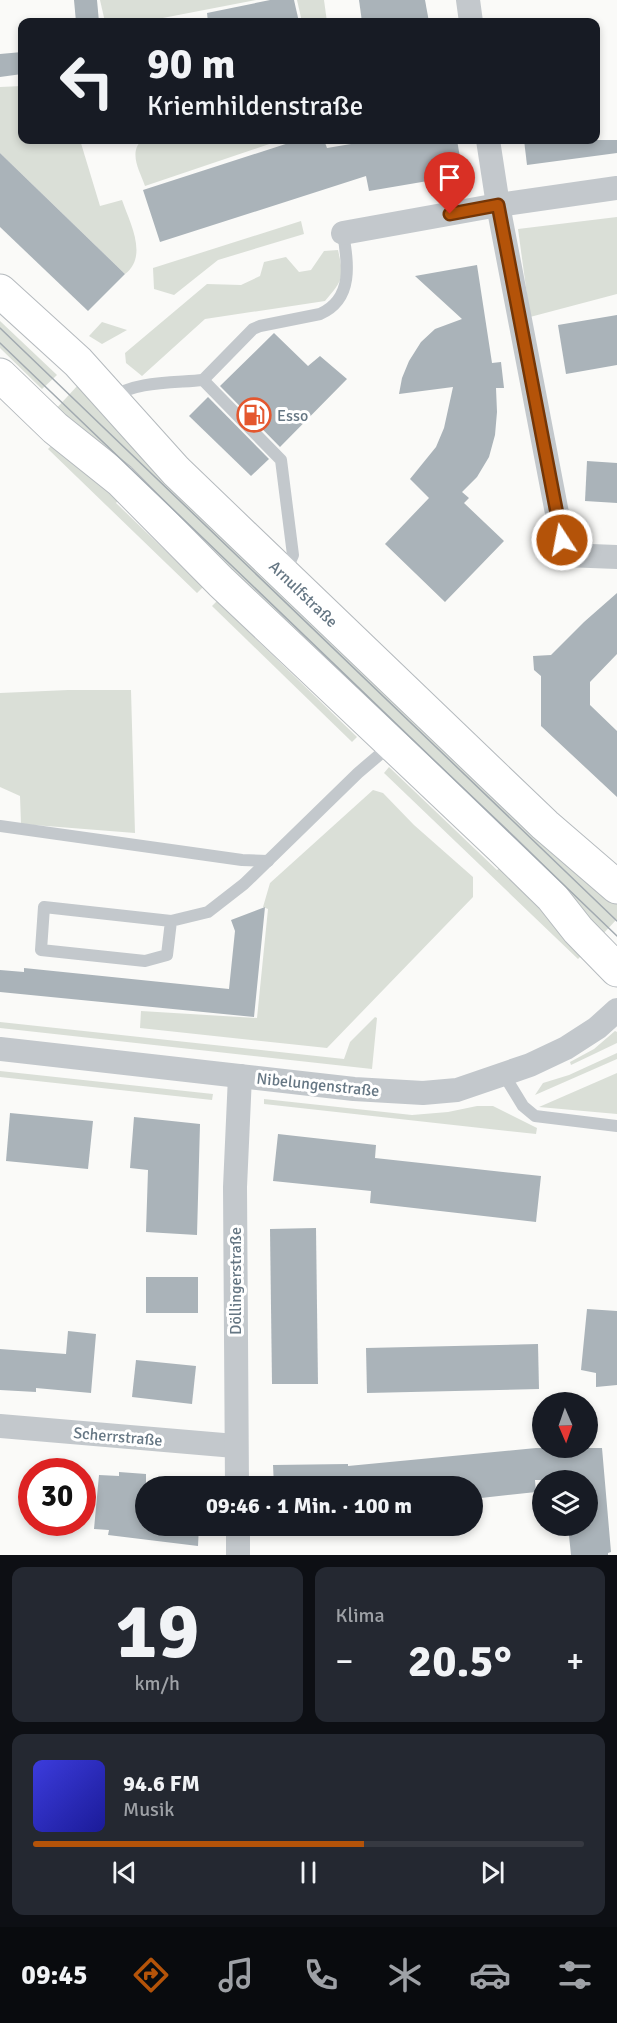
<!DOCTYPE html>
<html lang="de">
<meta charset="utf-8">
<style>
:root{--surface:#171b24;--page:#242831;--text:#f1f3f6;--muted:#9ea1a6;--line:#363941;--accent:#b45309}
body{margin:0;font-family:Signika,sans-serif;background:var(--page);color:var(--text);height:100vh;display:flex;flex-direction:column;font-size:22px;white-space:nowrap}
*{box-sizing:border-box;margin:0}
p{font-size:20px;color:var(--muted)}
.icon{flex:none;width:33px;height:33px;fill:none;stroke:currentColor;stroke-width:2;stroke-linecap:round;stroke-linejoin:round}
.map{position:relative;height:1555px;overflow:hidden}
.drawer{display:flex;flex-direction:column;gap:12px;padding:12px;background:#0d0f14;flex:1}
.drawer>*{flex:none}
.guide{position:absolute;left:18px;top:18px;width:582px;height:126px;border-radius:12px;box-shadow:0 3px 9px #0003;background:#171b24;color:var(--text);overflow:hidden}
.needle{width:39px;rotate:178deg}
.controls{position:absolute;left:532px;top:1392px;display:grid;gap:12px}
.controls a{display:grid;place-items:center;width:66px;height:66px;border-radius:50%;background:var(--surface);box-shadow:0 3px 9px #0003;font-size:30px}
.speed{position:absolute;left:18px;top:1458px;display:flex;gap:12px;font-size:30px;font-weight:700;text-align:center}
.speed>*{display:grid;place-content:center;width:78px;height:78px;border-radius:50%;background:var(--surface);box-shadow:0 3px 9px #0003;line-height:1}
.speed .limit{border:9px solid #d22;background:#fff;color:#111}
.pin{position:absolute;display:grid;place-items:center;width:51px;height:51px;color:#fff;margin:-62px -26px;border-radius:50% 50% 50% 0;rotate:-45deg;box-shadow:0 0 6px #0007}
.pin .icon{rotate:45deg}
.me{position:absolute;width:66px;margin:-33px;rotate:349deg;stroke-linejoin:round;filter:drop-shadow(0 0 4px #0008)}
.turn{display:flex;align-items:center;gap:21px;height:126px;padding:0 30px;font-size:27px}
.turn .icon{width:78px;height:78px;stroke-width:2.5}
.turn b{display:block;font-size:42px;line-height:51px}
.big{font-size:45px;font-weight:700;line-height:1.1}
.drawer .card{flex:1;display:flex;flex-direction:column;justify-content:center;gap:9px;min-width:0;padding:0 21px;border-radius:12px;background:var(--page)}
.drawer .dial{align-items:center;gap:0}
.dial b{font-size:78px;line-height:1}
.song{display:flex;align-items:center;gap:18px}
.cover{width:72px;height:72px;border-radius:9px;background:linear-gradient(135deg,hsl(240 70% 55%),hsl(240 70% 35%))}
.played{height:6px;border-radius:3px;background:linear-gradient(90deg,var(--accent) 60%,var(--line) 60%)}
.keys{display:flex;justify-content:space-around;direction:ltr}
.heat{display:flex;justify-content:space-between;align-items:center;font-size:33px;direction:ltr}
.drawer .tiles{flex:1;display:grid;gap:12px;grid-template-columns:1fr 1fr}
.card:last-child{grid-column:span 2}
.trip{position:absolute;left:135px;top:1476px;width:348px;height:60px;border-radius:30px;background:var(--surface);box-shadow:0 3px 9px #0003;font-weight:700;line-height:60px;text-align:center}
.tab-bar{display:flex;height:96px;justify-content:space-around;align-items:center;background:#090b0e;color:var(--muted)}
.tab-bar .icon{width:42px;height:42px}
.tab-bar .on{color:var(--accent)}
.tab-bar b{font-size:27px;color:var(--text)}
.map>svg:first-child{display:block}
.green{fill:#dadfd7}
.building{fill:#aab3b9}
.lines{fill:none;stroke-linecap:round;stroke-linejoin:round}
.primary-casing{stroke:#b5babe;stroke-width:35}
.lane{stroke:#c3c8cc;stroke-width:12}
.street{stroke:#c3c8cc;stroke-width:24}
.primary{stroke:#fff;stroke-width:33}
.tram{stroke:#a2aab0;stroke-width:1.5}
.route-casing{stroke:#753606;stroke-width:15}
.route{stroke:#b45309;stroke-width:10}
.labels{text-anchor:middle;stroke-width:6;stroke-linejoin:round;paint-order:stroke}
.poi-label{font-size:16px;fill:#657683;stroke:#fff;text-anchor:start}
.street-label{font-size:16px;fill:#657683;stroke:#fff}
</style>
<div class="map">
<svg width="617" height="1555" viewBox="0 0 617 1555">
<rect width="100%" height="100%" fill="#fafaf8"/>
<g class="green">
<path d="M 100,0 L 256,0 L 142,22 L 105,22 Z"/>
<path d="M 297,0 L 324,0 L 327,22 L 302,22 Z"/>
<path d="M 22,86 L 22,140 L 80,140 L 100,206 L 122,200 C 129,221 149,256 125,274 L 0,153 L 0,87 Z"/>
<path d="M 142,140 L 281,140 L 145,186 C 140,171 128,153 142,140 Z"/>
<path d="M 617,217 L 617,294 L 530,317 L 518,229 Z"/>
<path d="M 301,221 L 304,234 L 218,260 L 174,295 L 154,289 L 153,268 Z"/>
<path d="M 338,250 C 344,277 344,279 325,301 L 205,319 L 142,376 L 126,363 L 125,353 L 207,284 L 241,285 L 260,276 L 264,262 L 286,257 L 299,272 L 311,270 L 324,251 Z"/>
<path d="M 0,321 L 57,375 L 42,389 L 0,348 Z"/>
<path d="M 102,322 L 127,330 L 102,344 L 89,336 Z"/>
<path d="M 79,384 L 617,902 L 617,919 L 602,935 L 54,411 Z"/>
<path d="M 54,443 L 120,498 L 116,503 L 203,587 L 197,593 L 48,449 Z"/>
<path d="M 217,601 L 357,737 L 352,742 L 212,606 Z"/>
<path d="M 68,690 L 131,690 L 135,833 L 21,824 L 20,796 L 0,787 L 0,693 Z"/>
<path d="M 389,767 L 497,870 L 501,867 L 585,952 L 578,959 L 384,773 Z"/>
<path d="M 373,790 L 383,793 L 414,825 L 473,877 L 473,897 L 327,1048 L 140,1028 L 141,1011 L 257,1018 L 268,909 L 263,907 L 270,883 Z"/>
<path d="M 375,1017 L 377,1018 L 372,1069 L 0,1028 L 0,1022 L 344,1059 L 350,1042 Z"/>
<path d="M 615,1031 L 617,1032 L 617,1043 L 571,1065 L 570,1062 L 594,1049 Z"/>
<path d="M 617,1053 L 617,1059 L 535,1095 L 543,1083 L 569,1075 Z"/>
<path d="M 0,1071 L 213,1094 L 212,1100 L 0,1077 Z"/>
<path d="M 617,1073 L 617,1114 L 539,1107 Z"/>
<path d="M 264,1099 L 412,1115 L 448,1112 L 477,1106 L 493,1106 L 537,1128 L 536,1134 L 264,1104 Z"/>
</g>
<g class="building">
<path d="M 74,0 L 97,0 L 99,22 L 76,22 Z"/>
<path d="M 270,0 L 294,0 L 299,22 L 208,22 L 207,13 Z"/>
<path d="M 359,0 L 425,0 L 429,22 L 362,22 Z"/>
<path d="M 22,52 L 22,74 L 0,77 L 0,54 Z"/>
<path d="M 298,140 L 324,140 L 327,148 L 375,140 L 457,140 L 463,175 L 369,191 L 366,176 L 160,242 L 143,190 Z"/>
<path d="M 524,140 L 617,140 L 617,153 L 527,165 Z"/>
<path d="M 0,153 L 125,274 L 88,311 L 0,227 Z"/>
<path d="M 477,265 L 492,363 L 501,362 L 504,388 L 496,388 L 497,412 L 495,435 L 489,457 L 477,477 L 462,492 L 469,498 L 464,503 L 504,541 L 445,602 L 385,544 L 429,498 L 410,479 L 436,447 L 444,428 L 453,387 L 399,394 L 402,378 L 409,361 L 421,342 L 435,329 L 462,319 L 415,276 Z"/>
<path d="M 617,315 L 617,365 L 566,374 L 558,325 Z"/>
<path d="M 274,333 L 308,366 L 320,356 L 347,379 L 280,447 L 220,386 Z"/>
<path d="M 208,397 L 269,459 L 251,476 L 189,416 Z"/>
<path d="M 587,461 L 617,463 L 617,503 L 585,501 Z"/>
<path d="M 617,593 L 617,654 L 590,682 L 590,705 L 617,731 L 617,797 L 541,726 L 541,676 L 534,670 L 533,656 L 551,655 L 584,622 Z"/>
<path d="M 265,907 L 254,1017 L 0,992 L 0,970 L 24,972 L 24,968 L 229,989 L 235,931 L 231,920 Z"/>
<path d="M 10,1113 L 93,1121 L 88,1169 L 6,1161 Z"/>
<path d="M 134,1117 L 200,1124 L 197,1235 L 146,1232 L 148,1170 L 130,1168 Z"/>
<path d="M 278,1134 L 376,1145 L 375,1158 L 541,1176 L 536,1222 L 370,1203 L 371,1191 L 273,1181 Z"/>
<path d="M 316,1228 L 318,1384 L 272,1384 L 270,1229 Z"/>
<rect x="146" y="1277" width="52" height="36"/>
<path d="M 587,1309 L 617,1311 L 617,1385 L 596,1387 L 596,1373 L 581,1370 Z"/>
<path d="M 68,1331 L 96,1334 L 91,1393 L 36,1388 L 36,1392 L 0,1390 L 0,1349 L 66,1354 Z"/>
<path d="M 538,1344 L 539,1389 L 367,1393 L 366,1348 Z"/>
<path d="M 136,1360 L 196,1366 L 192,1404 L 132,1397 Z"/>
<path d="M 536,1448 L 602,1448 L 611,1552 L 608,1553 L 608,1555 L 571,1555 L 568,1526 L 588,1526 L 588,1480 L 535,1480 L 536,1492 L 472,1499 L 472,1486 L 274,1486 L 273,1465 L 348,1464 L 348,1466 Z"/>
<path d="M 119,1472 L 146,1474 L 146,1526 L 199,1526 L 198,1546 L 108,1535 L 109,1530 L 94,1529 L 99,1475 L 119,1476 Z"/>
</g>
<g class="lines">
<g class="primary-casing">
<g id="primary">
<path id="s1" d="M 0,291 L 78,362 L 176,471 L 545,825 L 617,887"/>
<path d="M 0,375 L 55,428 L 120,480 L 221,582 L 503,849 L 552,897 L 578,930 L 617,970"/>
</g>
</g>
<g class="lane">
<path d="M 203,380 L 253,329 L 260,326 L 320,314 C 354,299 348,263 343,233"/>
<path d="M 112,398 C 133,381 176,383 203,380 L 281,460 L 293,555 L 285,573"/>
<path d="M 0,826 L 242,860 L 268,861"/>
<path d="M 171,921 L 167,955 L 145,961 L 41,950 L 44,907 L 171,921 L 208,912 L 244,884 L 358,773 L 392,744"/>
<path d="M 504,1075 L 523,1106 L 535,1116 L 617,1126"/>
</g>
<g class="street">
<path d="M 468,0 L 471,22"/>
<path d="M 488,140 L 498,205 L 565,555 L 617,557"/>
<path d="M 343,233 L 498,205 L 617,188"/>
<path d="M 0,1049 L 354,1089 L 423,1093 L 457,1090 L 530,1065 L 566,1048 L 597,1028 L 617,1010"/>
<path d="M 0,1426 L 235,1446"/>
<path d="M 237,1486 L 235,1187 L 240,1076"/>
<path d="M 238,1526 L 238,1555"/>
</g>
<use href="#primary" class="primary"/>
<g class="tram">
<path d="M 0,328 L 617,921"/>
<path d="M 0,343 L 617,936"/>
</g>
</g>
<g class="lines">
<g class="route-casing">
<path id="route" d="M 450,214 L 498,205 L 562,540"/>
</g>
<use href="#route" class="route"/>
</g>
<defs>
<g id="fuel-ring" transform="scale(1.725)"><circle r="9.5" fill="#fff" stroke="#e4572e" stroke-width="1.5"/><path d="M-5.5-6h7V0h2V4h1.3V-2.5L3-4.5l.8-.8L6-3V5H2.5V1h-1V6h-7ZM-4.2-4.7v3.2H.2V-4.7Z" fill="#e4572e"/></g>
</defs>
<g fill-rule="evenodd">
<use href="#fuel-ring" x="254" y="415"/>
</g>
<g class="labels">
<g class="poi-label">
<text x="277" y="421">Esso</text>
</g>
<g class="street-label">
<text dy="6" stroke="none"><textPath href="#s1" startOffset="429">Arnulfstraße</textPath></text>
<text transform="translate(318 1084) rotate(6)" y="6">Nibelungenstraße</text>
<text transform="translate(235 1281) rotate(-90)" y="6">Döllingerstraße</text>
<text transform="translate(118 1436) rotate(5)" y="6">Scherrstraße</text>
</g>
</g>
</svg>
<div class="controls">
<a><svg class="needle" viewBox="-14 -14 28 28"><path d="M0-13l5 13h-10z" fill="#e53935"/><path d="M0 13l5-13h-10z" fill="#9ea1a6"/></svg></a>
<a><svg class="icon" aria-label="layers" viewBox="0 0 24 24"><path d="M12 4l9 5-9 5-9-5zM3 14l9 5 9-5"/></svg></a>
</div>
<div class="speed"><div class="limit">30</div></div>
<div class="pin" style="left:450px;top:214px;background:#d93025"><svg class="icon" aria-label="arrive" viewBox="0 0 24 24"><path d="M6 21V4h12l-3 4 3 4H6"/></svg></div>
<svg class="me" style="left:562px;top:540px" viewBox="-20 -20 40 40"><circle r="17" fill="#b45309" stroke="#fff" stroke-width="3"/><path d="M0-11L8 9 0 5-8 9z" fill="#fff"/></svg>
<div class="trip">09:46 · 1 Min. · 100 m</div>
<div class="guide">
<div class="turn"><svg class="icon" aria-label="left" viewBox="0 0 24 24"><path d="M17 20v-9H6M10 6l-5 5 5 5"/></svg><div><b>90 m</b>Kriemhildenstraße</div></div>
</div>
</div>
<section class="drawer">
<div class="tiles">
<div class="card dial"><b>19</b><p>km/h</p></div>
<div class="card"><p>Klima</p>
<div class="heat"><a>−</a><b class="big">20.5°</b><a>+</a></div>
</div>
<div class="card">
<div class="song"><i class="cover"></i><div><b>94.6 FM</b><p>Musik</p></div></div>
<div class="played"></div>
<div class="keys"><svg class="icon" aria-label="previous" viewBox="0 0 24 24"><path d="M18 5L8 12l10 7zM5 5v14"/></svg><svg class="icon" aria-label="pause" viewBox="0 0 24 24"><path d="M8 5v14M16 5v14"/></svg><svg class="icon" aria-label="next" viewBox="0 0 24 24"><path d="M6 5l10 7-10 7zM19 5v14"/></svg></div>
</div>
</div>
</section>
<nav class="tab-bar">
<b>09:45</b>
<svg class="icon on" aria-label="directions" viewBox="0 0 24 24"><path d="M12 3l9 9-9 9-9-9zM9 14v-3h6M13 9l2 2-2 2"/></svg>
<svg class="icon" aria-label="music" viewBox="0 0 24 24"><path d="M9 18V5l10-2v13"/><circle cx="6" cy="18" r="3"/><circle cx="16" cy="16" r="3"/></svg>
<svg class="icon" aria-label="phone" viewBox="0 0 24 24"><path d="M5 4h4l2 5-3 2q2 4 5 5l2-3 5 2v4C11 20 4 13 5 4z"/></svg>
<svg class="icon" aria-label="climate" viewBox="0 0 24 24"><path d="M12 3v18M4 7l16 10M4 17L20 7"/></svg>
<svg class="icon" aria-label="car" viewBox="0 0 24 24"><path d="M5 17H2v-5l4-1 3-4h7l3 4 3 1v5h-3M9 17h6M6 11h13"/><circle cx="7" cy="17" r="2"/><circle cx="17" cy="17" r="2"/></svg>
<svg class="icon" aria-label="filters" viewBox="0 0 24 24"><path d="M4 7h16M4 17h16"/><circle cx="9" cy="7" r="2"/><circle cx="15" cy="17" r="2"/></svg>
</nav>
